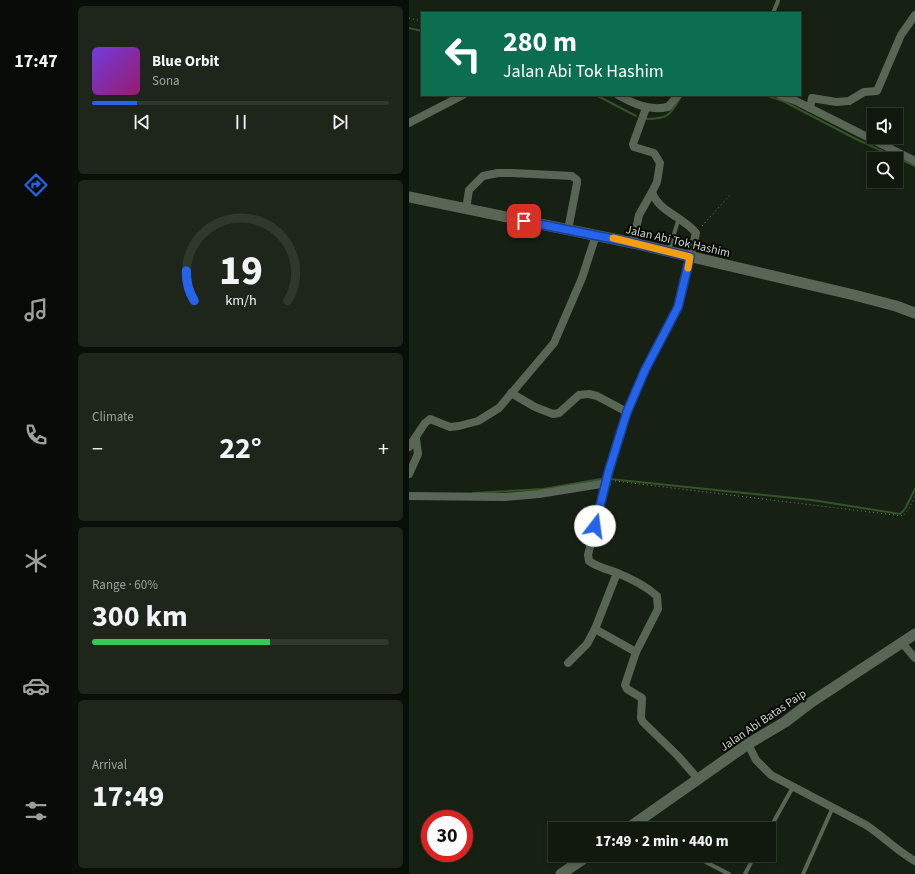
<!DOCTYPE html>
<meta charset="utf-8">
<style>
:root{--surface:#11190e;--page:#1e261c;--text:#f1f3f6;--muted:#9ca09e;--line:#30382e;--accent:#2563eb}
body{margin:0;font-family:"Source Sans 3",sans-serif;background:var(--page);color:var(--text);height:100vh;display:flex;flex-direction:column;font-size:15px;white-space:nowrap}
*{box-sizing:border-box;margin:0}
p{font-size:13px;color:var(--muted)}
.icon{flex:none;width:22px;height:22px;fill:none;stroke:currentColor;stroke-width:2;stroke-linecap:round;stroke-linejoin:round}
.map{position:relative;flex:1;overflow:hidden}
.sheet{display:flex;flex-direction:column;gap:6px;padding:6px;background:#090e08;width:337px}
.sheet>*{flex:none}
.top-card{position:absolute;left:12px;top:12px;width:380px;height:84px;border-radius:0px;box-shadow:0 2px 6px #0003,0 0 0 1px var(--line);background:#0b6e4f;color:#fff;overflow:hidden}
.fabs{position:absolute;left:458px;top:108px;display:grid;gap:8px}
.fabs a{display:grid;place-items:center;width:36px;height:36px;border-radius:0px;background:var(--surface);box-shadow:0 2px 6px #0003,0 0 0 1px var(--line);font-size:20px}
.speed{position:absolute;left:12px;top:810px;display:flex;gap:8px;font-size:20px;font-weight:700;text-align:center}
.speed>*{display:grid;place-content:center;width:52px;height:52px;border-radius:50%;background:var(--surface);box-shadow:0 2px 6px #0003,0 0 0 1px var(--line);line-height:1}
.speed .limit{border:6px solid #d22;background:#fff;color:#111}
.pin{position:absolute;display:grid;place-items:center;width:34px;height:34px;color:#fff;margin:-17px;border-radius:8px;box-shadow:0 2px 6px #0006}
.me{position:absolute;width:44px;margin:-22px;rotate:15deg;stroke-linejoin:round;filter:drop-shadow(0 0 3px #0008)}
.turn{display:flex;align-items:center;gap:14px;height:84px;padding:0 16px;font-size:18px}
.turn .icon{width:52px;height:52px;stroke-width:2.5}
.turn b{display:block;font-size:28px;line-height:34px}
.big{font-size:30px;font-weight:700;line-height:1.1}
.sheet .widget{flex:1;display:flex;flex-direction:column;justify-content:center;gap:6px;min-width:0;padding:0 14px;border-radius:6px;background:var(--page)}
.sheet .dial{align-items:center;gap:0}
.dial svg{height:104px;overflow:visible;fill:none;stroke:var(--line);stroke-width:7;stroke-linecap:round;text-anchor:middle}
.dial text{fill:var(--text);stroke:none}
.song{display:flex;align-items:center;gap:12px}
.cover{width:48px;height:48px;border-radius:6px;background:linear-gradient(135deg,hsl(260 70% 55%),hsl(320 70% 35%))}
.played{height:4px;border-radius:2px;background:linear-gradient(90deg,var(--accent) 15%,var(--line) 15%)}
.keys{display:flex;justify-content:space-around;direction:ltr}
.heat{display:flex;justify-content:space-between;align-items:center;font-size:22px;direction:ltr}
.charge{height:6px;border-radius:3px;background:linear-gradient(90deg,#34c759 60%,var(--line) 0)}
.trip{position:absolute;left:139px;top:822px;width:228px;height:40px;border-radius:0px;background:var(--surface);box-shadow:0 2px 6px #0003,0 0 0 1px var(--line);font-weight:700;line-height:40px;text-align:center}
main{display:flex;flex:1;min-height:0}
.menu{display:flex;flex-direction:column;width:72px;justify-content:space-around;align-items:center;background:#070a06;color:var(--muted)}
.menu .icon{width:28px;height:28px}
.menu .selected{color:var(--accent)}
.menu b{font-size:18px;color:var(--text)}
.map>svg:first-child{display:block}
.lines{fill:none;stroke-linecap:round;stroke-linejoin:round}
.stream{stroke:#315524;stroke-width:2}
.path{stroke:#778074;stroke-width:1;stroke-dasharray:1 3;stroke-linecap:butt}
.lane{stroke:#596655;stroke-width:4}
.street{stroke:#596655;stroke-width:8}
.secondary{stroke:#596655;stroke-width:11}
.route-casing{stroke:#184099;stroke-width:10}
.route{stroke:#2563eb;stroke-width:7}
.slow{stroke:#f59e0b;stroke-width:7}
.labels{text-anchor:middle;stroke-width:4;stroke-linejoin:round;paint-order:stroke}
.street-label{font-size:12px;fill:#ced5cb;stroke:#050904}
</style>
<main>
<nav class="menu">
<b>17:47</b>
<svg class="icon selected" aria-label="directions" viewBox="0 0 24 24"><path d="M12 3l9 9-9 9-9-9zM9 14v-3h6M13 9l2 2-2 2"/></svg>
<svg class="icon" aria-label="music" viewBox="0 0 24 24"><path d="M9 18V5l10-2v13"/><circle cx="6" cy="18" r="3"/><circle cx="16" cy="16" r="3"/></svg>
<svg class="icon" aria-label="phone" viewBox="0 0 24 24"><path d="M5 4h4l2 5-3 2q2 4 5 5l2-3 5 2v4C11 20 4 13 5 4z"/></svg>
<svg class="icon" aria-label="climate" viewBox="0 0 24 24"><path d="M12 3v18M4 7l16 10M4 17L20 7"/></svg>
<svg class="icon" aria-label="car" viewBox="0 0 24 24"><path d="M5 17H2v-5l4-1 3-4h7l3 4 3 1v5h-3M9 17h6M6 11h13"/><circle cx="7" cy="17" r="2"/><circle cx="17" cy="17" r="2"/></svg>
<svg class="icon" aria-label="filters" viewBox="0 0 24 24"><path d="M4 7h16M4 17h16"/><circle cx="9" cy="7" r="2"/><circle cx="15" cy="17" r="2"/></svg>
</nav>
<section class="sheet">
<div class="widget">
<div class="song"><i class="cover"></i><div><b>Blue Orbit</b><p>Sona</p></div></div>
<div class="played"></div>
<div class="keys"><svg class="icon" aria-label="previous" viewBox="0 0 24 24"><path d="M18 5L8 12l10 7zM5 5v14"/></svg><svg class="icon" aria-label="pause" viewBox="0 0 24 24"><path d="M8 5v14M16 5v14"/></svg><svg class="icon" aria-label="next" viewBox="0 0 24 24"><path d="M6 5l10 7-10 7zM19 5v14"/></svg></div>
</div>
<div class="widget dial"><svg viewBox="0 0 100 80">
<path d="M14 69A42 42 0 1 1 86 69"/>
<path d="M14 69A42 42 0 0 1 8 46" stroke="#2563eb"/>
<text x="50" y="56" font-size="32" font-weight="700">19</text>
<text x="50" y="72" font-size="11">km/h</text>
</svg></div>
<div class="widget"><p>Climate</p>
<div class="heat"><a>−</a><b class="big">22°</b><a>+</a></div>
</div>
<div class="widget"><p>Range · 60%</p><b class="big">300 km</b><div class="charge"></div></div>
<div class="widget"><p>Arrival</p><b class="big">17:49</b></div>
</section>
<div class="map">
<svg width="506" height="874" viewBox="0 0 506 874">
<rect width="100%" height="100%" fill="#172113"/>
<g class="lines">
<g class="stream">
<path d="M 0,28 L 13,31"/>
<path d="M 187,95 L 227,116"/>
<path d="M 356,95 L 374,101 L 447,139 L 506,166"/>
<path d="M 236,119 C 260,119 261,115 273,95"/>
<path d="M 201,479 L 403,500 L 491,514 L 496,509 L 506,489"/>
<path d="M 64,493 L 134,489 L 192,479"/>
</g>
<g class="path">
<path d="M 0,18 L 13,21"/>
<path d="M 293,226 L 321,195"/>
<path d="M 206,481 L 494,516 L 500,509 L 506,496"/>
</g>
<g class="lane">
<path d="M 364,13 L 369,1"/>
<path d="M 260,250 L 270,218"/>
<path d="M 360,830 L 384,787"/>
<path d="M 283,855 L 320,874"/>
<path d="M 336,874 L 346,855"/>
<path d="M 394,874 L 424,807"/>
</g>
<g class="street">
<path d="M 209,95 C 225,104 240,111 259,107 L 269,95"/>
<path d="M 371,95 L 387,101 L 506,161"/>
<path d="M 237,108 L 224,144 L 225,147 L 245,153 L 251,163 L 248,182 L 243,192 C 249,211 274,217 287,233 L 269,307 L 236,370 L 218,412 L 200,470 L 179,555 L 180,561 C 188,567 197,569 206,572 C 221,578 237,586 248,596 L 249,609 L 227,652 L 216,685 L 218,689 L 233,698 L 232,718 L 234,722 L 269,756 L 290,780"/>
<path d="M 401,108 L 403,98 L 427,102 L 440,101 L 455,92 L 468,91 L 492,35 L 506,15"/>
<path d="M 0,123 L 54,95"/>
<path d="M 57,209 L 60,190 L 74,176 L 89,173 L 104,173 L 163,176 L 168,180 L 168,183 L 159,230"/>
<path d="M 224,243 L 230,215 L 243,192"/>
<path d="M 102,393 L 126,407 L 144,414 L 150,413 L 170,395 L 180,394 L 188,396 L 218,412"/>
<path d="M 0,447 L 16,423 L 21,419 L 41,427 L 50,426 L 69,421 L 90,408 L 145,343 L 173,278 L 187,235"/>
<path d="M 0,474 L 9,454 L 7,439"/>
<path d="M 0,496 L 95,497 L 130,494 L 198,483"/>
<path d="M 186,629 L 227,652"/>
<path d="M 493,643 L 506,658"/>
<path d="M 159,663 L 178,644 L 186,629 L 208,573"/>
<path d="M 339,744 L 347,760 L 362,775 L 457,825 C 474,836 488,851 506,861"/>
</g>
<g class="secondary">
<path d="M 0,197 L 224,243 L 445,295 L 487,306 L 506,313"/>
<path d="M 218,829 L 339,744 L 376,722 L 401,703 L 506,634"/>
<path d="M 152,874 L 180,855"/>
</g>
</g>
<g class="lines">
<g class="route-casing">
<path id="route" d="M 115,221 L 224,243 L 281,257 L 269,307 L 236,370 L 218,412 L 200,470 L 186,526"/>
</g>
<use href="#route" class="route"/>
<path class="slow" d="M 204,238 L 281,257 L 279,268"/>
</g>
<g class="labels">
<g class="street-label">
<text transform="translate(269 241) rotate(13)" y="4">Jalan Abi Tok Hashim</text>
<text transform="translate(354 720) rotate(-34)" y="4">Jalan Abi Batas Paip</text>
</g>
</g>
</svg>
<div class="fabs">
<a><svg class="icon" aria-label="sound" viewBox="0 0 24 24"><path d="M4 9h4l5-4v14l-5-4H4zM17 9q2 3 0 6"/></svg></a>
<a><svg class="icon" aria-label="search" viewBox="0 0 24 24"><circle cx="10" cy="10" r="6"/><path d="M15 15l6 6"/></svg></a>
</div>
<div class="speed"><div class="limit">30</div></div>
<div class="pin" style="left:115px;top:221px;background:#d93025"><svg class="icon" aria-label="arrive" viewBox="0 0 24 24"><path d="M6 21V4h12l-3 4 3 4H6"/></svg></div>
<svg class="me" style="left:186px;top:526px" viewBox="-20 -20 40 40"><circle r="19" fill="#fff"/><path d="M0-13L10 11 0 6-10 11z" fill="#2563eb"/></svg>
<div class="trip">17:49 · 2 min · 440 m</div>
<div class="top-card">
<div class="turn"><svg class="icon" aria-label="left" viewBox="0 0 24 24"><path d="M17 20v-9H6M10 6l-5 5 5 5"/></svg><div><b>280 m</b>Jalan Abi Tok Hashim</div></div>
</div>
</div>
</main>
